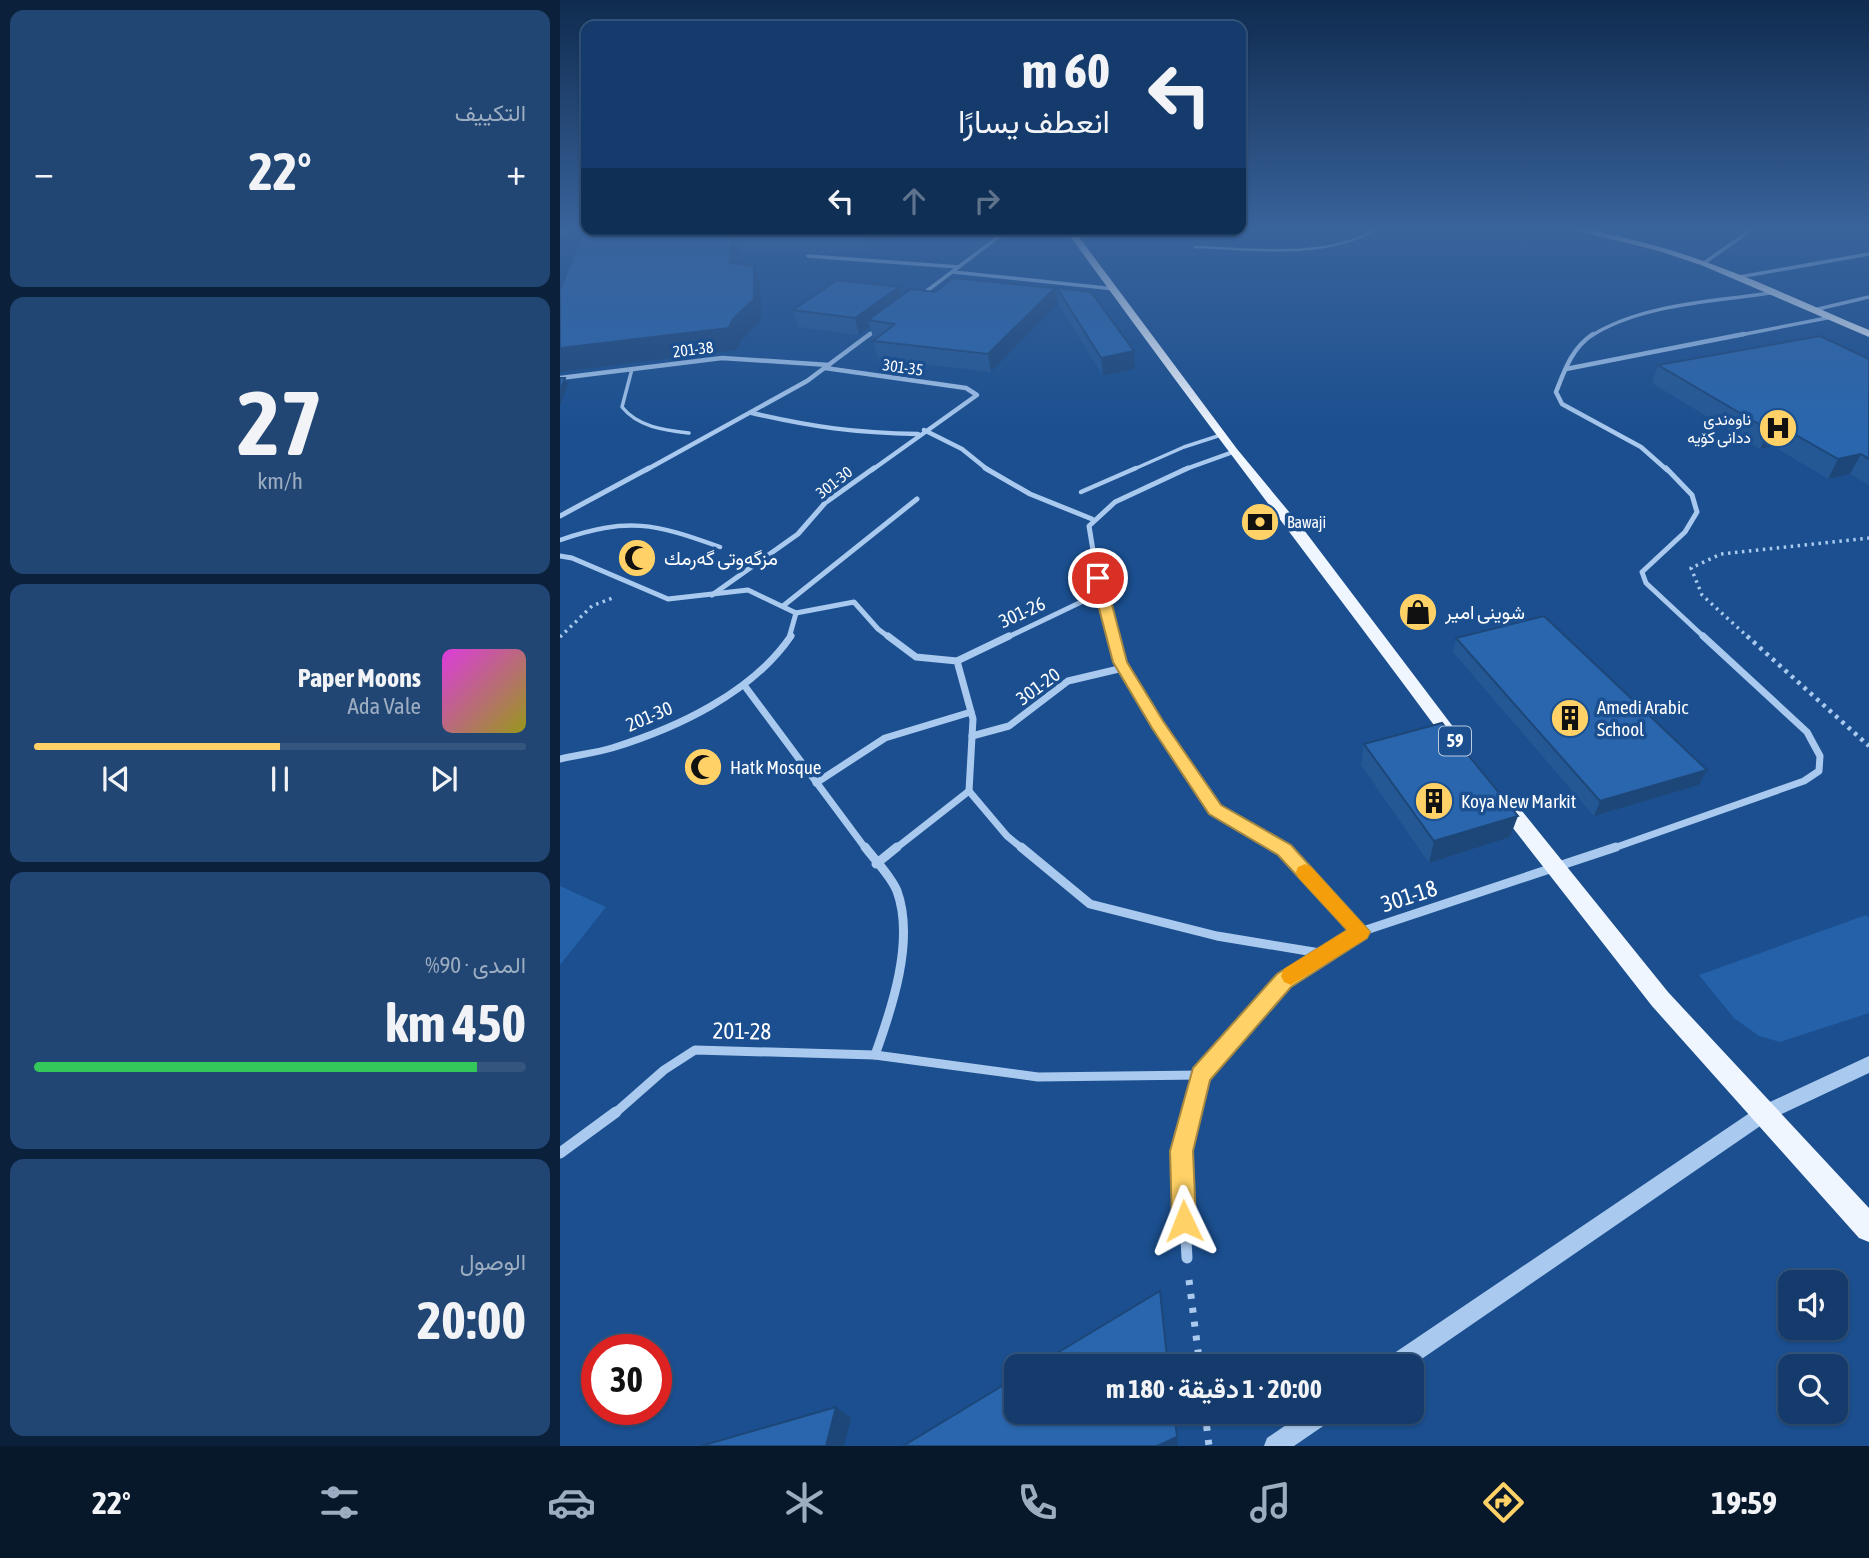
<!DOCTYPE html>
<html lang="ar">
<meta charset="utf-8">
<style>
:root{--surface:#143b6b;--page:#214673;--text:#f1f3f6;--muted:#9dadc1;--line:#33557e;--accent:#ffd166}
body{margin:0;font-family:"Asap Condensed",Vazirmatn,sans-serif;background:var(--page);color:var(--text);direction:rtl;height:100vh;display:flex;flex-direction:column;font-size:26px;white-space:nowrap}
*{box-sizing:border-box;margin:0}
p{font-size:23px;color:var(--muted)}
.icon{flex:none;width:38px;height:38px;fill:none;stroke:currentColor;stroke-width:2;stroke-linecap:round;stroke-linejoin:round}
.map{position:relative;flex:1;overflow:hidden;direction:ltr}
.drawer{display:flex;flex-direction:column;gap:10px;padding:10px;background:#0b203b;width:560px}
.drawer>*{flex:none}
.guide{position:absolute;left:21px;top:21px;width:665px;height:214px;border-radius:14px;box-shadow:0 2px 5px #0004,0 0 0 2px var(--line);direction:rtl;background:#143b6b;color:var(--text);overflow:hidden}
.buttons{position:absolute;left:1218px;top:1270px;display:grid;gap:14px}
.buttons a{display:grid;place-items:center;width:70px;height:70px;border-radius:14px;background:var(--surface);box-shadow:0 2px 5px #0004,0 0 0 2px var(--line);font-size:35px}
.speed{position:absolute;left:21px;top:1334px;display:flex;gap:14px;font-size:35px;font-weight:700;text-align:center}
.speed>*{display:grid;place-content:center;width:91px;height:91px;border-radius:50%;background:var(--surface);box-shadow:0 2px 5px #0004,0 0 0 2px var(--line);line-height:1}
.speed .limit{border:10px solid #d22;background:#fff;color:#111}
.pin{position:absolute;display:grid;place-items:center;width:60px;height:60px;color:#fff;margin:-30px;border:4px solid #fff;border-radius:50%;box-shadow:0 2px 7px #0007}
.me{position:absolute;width:77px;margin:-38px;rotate:358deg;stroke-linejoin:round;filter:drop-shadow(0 0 5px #0008)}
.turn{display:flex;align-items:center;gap:24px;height:147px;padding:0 21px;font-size:32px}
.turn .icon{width:91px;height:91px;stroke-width:2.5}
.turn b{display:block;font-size:49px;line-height:60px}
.lanes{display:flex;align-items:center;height:66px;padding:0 21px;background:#0003;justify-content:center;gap:35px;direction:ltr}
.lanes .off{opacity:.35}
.big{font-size:52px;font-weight:700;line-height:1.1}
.drawer .card{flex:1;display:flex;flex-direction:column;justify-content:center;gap:10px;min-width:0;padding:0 24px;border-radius:14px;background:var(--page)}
.drawer .dial{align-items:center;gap:0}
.dial b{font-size:91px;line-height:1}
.song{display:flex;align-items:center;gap:21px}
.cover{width:84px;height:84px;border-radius:10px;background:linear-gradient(135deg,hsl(300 70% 55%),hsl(60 70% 35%))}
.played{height:7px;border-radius:4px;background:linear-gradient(90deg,var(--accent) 50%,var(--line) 50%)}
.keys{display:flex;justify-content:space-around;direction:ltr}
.heat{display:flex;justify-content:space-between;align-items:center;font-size:38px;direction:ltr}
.charge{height:10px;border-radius:5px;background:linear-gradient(90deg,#34c759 90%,var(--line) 0)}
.trip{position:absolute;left:444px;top:1354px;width:420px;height:70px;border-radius:14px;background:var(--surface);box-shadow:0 2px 5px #0004,0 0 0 2px var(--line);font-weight:700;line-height:70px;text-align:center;direction:rtl}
.tabs{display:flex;height:112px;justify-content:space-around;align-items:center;background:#08182b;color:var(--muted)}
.tabs .icon{width:49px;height:49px}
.tabs .on{color:var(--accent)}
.tabs b{font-size:32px;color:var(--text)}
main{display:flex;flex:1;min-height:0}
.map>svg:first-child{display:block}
.green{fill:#2461a8}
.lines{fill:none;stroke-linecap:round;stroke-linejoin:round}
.path-far2{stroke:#a9c9ee;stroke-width:3.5;stroke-dasharray:2.5 4.5;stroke-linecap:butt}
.path-far1{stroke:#a9c9ee;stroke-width:4.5;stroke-dasharray:3.5 5;stroke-linecap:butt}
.path{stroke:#a9c9ee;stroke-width:7;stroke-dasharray:5 9;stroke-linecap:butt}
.service-far2{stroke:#a9c9ee;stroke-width:2.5}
.service-far1{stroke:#a9c9ee;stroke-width:3.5}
.service{stroke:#a9c9ee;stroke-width:4.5}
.minor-far5{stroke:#a9c9ee;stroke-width:3.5}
.minor-far4{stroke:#a9c9ee;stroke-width:4.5}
.minor-far3{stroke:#a9c9ee;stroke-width:5}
.minor-far2{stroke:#a9c9ee;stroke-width:7}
.minor-far1{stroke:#a9c9ee;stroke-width:9}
.minor{stroke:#a9c9ee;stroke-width:11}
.tertiary{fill:#a9c9ee;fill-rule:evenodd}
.primary{fill:#f0f6ff;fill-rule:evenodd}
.wall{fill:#245895}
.shaded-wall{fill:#1d4779}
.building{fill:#2a66ad;stroke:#1d4779;stroke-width:2}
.route{fill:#ffd166;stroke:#a68842;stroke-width:2}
.slow{fill:#f59e0b}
.labels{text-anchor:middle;stroke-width:7;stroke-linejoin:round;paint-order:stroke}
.far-street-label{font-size:16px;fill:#fff;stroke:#1b4f8f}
.far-poi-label{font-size:16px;fill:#fff;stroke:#1b4f8f;text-anchor:end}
.shield{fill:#1b4f8f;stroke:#bbcadd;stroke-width:2}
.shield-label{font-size:18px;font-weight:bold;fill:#fff}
.poi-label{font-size:19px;fill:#fff;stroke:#1b4f8f;text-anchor:start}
.street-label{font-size:19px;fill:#fff;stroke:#1b4f8f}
.near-street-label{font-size:23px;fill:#fff;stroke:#1b4f8f}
</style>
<main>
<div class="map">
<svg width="1309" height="1446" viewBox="0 0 1309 1446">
<rect width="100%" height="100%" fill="#1b4f8f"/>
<g class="green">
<path d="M 0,886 L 46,907 L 0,965 Z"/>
<path d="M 1306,915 L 1309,918 L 1309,1013 L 1220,1042 L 1199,1036 L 1174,1018 L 1139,975 Z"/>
</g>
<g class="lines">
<g class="path-far2">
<path d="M 0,637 L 32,606 L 55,597"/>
<path d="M 1189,638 L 1142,595 L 1131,568 L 1161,554 L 1309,538"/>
</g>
<path class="path-far1" d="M 1187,636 L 1309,746"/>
<g class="path">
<path d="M 629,1280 L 640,1367"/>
<path d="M 645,1412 L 649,1446"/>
</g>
<path class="service-far2" d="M 635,247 C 695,249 765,260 819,228"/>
<g class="service-far1">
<path d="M 72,369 L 62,407 C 78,427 104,430 129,433"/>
<path d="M 572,470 L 624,447 L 661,435"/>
</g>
<g class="service">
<path d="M 521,492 L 576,468"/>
<path d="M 0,540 C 68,517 94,523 160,547"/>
</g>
<g class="minor-far5">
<path d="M 248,256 L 399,267"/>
<path d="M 1144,263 L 1194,228"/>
<path d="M 393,272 L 555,289"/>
<path d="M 1179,277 L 1309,254"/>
<path d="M 360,296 L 449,229"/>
<path d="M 1254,310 L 1309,297"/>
<path d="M 308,336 L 317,329"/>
<path d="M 1031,336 C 1083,303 1156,302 1216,292"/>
<path d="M 1175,336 L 1272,317"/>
</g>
<g class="minor-far4">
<path d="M 1033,334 C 1012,348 1005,369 996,392 L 1002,404 L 1081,447 L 1107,470"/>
<path d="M 265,368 L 406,388 L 417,395 L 312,470"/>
<path d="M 1006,369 L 1184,334"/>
<path d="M 0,378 L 162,358 L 269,365"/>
<path d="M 192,413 C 252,427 296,433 358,434"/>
<path d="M 364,430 L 402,449 L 428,470"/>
<path d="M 86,470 L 247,381 L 310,334"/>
<path d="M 623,470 L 673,452"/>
</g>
<g class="minor-far3">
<path d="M 425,468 L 470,494 L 532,519"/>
<path d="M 1106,468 L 1132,495 L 1137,512 L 1125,532 L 1082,572 L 1086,583 L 1145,638"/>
<path d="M 0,516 L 89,468"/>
<path d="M 0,556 L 12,558 L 108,599 L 188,590 L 236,613"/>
<path d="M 152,595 L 238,534 L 265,503 L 314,468"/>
<path d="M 223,606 L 357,499"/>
<path d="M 236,613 L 294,602 L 318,629 L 330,638"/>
<path d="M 229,638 L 236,613"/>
<path d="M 446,638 L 540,593"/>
<path d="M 553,638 L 540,593 L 529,526 L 555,502 L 628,468"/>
</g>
<g class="minor-far2">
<path d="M 328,636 L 356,657 L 397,661 L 413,719 L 409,791 L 335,849"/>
<path d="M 552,636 L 560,662 L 597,724 L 655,809 L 722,849"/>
<path d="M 397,661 L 449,636"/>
<path d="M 184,685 L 306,849"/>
<path d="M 412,736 L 449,726 L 508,681 L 563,668"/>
<path d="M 0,759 C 17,755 35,753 52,748 C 117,728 192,693 231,636"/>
<path d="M 256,783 L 325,738 L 411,712"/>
<path d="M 409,791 L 447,836 L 463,849"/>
<path d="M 1051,849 L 1244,781 L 1259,771 L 1260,756 L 1247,732 L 1143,636"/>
</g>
<g class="minor-far1">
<path d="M 305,847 C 315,860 331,876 337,891 C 355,940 332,1008 315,1055"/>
<path d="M 461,847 L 530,904 L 657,936 L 766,954"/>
<path d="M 719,847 L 800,932"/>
<path d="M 316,864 L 337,847"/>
<path d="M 54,1114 L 104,1070 L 135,1050 L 315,1055 L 478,1077 L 641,1075"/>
<path d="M 631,1114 L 641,1075 L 724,980 L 800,932 L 1056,847"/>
</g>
<g class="minor">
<path d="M 0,1153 L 56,1112"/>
<path d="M 627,1258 L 621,1151 L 631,1112"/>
</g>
<g class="tertiary">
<path d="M 1309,1056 L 1309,1073 L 1209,1120 L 850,1367 L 821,1367 L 824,1360 L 1197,1108 Z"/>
<path d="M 745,1412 L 775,1412 L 772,1420 L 734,1446 L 704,1446 L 707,1438 Z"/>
</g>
<g class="primary">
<path d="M 3,228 L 14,228 L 0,235 Z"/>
<path d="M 1006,228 C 1028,228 1048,234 1069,239 C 1153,258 1230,297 1309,330 L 1309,337 L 1141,265 L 1099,251 Z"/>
<path d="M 505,229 L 513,229 L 677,449 L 744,530 L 900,736 L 903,740 L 900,744 L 888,744 C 761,572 630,403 505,229 Z"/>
<path d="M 942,793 L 949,795 L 1108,992 L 1309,1208 L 1309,1242 L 1299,1238 L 1092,1006 L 935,805 L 933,800 L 935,795 Z"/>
</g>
</g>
<g class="wall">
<path d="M 26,229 L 356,229 L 309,244 L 311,255 L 179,251 L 178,264 L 194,266 L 201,286 L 201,320 L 181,341 L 177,350 L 0,372 L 0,290 Z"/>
<path d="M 495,288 L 497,305 L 431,372 L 318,359 L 313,341 L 317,338 L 313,337 L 310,327 L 299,335 L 238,327 L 233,310 L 375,292 Z"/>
<path d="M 497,288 L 575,369 L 543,376 L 499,305 Z"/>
<path d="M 1309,359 L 1309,485 L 1290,474 L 1268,479 L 1213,446 L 1200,449 L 1092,383 L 1098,365 Z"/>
<path d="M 896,638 L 1147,770 L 1139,785 L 1034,816 L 893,652 Z"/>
<path d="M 804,744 L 950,837 L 869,863 L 801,765 Z"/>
</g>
<g class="shaded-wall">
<path d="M 137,229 L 169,229 L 144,248 L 137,235 Z"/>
<path d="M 305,229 L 356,229 L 309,244 L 311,255 Z"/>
<path d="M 173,232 L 179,251 L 177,283 L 170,263 Z"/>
<path d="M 194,266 L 201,286 L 201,320 L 181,341 L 177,350 L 0,372 L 0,348 Z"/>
<path d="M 339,287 L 342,304 L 308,320 L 310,327 L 299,335 L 295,318 Z"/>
<path d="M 495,288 L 497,305 L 431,372 L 428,354 Z"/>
<path d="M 574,351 L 575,369 L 543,376 L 541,358 Z"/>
<path d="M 5,378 L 8,384 L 0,406 L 0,391 Z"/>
<path d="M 1222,427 L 1213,446 L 1200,449 L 1209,430 Z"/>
<path d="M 1301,454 L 1290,474 L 1268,479 L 1278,459 Z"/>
<path d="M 1147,770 L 1139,785 L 1034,816 L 1040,801 Z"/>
<path d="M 958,816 L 950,837 L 869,863 L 874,841 Z"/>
<path d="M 276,1407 L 291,1418 L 284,1446 L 266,1446 Z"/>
<path d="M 614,1412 L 618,1446 L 597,1446 Z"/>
</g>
<g class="building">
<path d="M 24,228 L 137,229 L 137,235 L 142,235 L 149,229 L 305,229 L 306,235 L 173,232 L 170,263 L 194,266 L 194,299 L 173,319 L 169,328 L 0,348 L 0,290 Z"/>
<path d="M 393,278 L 495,288 L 428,354 L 313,341 L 335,324 L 308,320 L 351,289 L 375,292 Z"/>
<path d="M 277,280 L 339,287 L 295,318 L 233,310 Z"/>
<path d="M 497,288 L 531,292 L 574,351 L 541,358 Z"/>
<path d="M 1260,336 L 1309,359 L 1309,459 L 1301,454 L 1278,459 L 1222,427 L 1209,430 L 1098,365 Z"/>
<path d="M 0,378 L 5,378 L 0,391 Z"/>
<path d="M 984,616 L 1147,770 L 1040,801 L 896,638 Z"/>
<path d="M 882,723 L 958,816 L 874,841 L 804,744 Z"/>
<path d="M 600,1291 L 608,1367 L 474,1367 Z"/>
<path d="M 457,1377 L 457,1412 L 614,1412 L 617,1437 L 597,1446 L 343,1446 Z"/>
<path d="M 276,1407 L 266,1446 L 141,1446 Z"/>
</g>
<linearGradient id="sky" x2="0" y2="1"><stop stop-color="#0f2b4f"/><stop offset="0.53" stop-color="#39639b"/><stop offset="1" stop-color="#39639b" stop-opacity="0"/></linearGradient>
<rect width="1309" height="431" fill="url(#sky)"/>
<path class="route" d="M 538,574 L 545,578 L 567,662 L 603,721 L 661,805 L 731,845 L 810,932 L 807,938 L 731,987 L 650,1080 L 633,1151 L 636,1221 L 633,1230 L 624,1234 L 615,1230 L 612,1221 L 610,1151 L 633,1068 L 717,974 L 787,930 L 718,855 L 649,814 L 592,728 L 553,662 L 531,578 Z"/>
<path class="slow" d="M 745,864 L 751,867 L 810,932 L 807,938 L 731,985 L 724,982 L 721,976 L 724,969 L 787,930 L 738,877 L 736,872 L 738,867 Z"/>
<defs>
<g id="hospital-disc" transform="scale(2.0125)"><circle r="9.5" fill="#ffd166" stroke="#1b4f8f"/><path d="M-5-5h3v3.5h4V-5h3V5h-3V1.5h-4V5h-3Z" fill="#111"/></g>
<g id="bank-disc" transform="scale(2.0125)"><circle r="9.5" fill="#ffd166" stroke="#1b4f8f"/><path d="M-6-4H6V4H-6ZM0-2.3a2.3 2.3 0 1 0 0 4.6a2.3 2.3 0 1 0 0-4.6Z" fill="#111"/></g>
<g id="mosque-disc" transform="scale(2.0125)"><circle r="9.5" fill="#ffd166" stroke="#1b4f8f"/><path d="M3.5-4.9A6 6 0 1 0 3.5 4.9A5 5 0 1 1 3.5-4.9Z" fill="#111"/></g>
<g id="shop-disc" transform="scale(2.0125)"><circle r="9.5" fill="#ffd166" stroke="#1b4f8f"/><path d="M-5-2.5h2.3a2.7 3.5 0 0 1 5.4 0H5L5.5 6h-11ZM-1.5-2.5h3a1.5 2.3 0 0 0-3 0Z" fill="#111"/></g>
<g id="building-disc" transform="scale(2.0125)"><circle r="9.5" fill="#ffd166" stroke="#1b4f8f"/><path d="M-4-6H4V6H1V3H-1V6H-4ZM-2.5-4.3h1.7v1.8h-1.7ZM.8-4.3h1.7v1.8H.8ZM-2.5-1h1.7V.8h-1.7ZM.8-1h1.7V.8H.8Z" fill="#111"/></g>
</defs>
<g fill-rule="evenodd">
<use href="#hospital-disc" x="1218" y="428"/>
<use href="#bank-disc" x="700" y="522"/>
<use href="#mosque-disc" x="77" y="558"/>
<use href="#shop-disc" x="858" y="612"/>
<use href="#building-disc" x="1010" y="718"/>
<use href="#mosque-disc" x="143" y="767"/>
<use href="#building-disc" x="874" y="801"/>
</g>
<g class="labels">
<g class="far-street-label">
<text transform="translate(133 349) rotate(-7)" y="6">201-38</text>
<text transform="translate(343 367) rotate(8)" y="6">301-35</text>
<text transform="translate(274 482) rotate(-38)" y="6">301-30</text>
</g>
<g class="far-poi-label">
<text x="1191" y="425">ناوەندی<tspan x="1191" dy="18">ددانی کۆیە</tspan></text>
<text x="727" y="528" text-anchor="start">Bawaji</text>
</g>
<rect class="shield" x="879" y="726.5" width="32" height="29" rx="5"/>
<g class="shield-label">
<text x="895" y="747">59</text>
</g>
<g class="poi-label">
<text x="104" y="565">مزگه‌وتی گه‌رمك</text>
<text x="885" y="619">شوينى امير</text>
<text x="1037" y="714">Amedi Arabic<tspan x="1037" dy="22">School</tspan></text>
<text x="170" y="774">Hatk Mosque</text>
<text x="901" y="808">Koya New Markit</text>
</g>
<g class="street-label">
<text transform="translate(462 612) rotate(-25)" y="7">301-26</text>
<text transform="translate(478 686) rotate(-36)" y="7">301-20</text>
<text transform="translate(89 716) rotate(-23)" y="7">201-30</text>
</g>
<g class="near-street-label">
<text transform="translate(849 896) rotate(-18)" y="8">301-18</text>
<text transform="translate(182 1031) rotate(1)" y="8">201-28</text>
</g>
</g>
</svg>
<div class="buttons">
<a><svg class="icon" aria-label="sound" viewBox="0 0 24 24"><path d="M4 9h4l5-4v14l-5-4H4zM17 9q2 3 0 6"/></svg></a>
<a><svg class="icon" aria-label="search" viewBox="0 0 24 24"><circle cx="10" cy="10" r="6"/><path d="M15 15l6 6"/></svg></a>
</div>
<div class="speed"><div class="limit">30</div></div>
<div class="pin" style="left:538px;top:578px;background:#d93025"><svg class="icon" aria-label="arrive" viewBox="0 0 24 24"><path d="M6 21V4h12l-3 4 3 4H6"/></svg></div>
<svg class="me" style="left:624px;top:1221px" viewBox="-20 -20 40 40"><path d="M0-17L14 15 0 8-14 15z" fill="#ffd166" stroke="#fff" stroke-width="4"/></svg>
<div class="trip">20:00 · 1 دقيقة · 180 m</div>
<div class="guide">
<div class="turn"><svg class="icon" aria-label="left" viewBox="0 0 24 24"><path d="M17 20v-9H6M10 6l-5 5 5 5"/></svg><div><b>60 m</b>انعطف يسارًا</div></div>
<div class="lanes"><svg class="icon" aria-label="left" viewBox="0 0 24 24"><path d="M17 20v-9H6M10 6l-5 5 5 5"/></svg><svg class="icon off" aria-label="ahead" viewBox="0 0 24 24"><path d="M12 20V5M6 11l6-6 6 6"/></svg><svg class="icon off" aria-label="right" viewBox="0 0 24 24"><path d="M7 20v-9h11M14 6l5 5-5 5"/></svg></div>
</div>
</div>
<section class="drawer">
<div class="card"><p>التكييف</p>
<div class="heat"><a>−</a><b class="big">22°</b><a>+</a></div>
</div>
<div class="card dial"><b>27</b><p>km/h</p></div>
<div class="card">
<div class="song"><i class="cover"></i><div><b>Paper Moons</b><p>Ada Vale</p></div></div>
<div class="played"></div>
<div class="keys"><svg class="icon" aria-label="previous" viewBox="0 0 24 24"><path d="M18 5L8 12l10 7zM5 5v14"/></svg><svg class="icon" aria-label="pause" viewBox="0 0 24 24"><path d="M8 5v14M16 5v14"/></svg><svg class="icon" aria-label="next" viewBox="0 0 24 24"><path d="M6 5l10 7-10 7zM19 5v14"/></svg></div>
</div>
<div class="card"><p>المدى · 90%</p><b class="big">450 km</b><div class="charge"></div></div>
<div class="card"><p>الوصول</p><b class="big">20:00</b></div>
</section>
</main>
<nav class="tabs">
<b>19:59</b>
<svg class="icon on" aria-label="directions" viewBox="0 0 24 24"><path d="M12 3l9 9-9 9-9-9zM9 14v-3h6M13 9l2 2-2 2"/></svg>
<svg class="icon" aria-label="music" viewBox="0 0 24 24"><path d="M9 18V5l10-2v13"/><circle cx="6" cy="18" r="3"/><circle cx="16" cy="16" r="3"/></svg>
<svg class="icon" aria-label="phone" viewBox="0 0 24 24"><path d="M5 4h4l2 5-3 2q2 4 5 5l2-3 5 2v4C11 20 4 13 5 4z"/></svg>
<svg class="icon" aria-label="climate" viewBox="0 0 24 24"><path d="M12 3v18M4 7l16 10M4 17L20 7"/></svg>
<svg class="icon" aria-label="car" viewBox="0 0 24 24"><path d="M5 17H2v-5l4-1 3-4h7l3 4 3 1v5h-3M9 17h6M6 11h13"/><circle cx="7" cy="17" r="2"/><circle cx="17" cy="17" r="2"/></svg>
<svg class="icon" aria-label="filters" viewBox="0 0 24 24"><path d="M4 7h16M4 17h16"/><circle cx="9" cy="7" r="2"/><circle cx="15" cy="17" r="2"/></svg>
<b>22°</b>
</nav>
